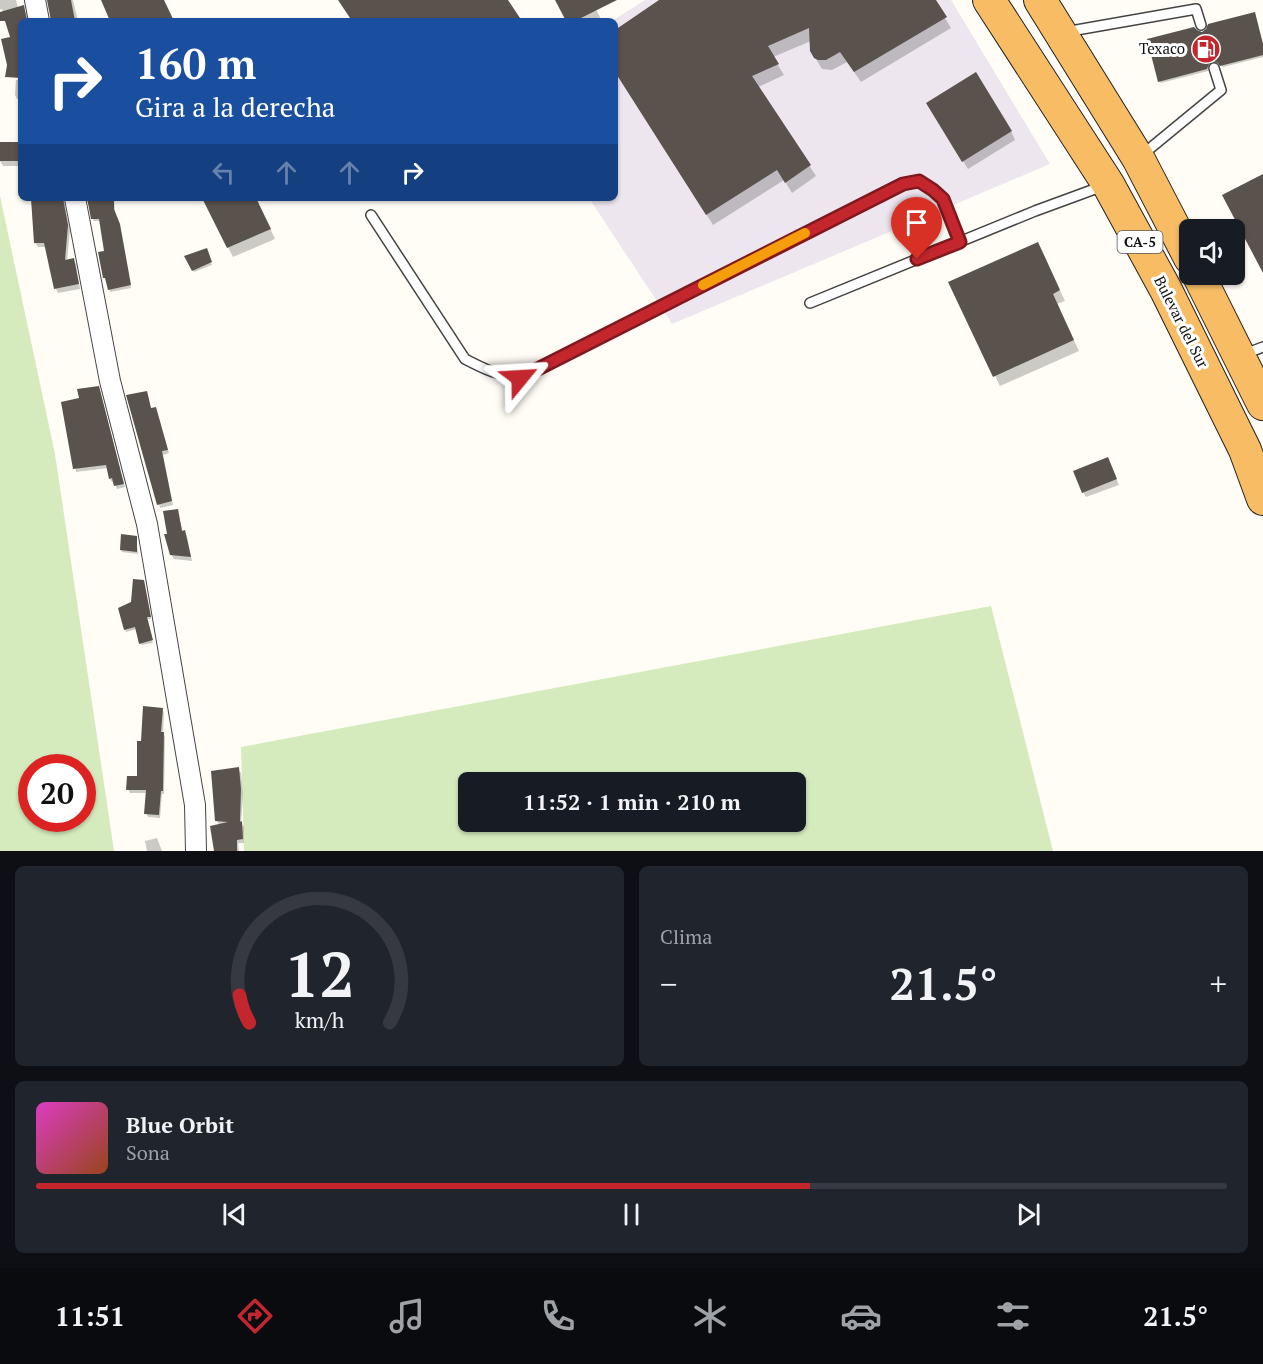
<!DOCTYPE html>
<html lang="es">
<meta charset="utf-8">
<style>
:root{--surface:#171b24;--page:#20242c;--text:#f1f3f6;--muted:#9ea1a6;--line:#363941;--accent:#c4262e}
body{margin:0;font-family:"PT Serif",serif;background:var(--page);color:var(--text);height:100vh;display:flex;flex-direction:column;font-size:22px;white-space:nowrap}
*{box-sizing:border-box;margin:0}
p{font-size:20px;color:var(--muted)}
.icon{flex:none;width:33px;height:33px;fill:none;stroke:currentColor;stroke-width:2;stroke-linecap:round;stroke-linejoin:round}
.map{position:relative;height:851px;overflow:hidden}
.drawer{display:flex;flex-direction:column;gap:15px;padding:15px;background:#0d0f14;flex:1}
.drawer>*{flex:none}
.top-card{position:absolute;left:18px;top:18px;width:600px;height:183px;border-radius:9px;box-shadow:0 2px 4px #0004;background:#1a4fa0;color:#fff;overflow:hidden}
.fabs{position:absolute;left:1179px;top:219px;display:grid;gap:12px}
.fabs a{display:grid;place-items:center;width:66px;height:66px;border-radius:9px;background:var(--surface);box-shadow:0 2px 4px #0004;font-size:30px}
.speed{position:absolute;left:18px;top:754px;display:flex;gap:12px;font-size:30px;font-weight:700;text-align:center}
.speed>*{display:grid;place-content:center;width:78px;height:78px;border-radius:50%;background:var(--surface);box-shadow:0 2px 4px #0004;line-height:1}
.speed .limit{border:9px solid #d22;background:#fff;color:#111}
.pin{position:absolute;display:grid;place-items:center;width:51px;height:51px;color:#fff;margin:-62px -26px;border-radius:50% 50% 50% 0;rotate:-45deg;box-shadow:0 0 6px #0007}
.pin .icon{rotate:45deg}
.me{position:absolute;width:66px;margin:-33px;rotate:63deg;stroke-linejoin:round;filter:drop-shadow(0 0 4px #0008)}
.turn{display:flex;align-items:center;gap:21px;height:126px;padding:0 18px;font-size:27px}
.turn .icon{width:78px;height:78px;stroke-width:2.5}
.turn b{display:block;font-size:42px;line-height:51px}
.lanes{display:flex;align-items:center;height:57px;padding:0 18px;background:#0003;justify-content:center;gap:30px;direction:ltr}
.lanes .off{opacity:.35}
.big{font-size:45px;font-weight:700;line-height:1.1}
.drawer .card{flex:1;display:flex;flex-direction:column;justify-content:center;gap:9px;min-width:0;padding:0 21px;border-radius:9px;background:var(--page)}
.drawer .dial{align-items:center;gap:0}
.dial svg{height:156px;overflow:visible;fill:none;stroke:var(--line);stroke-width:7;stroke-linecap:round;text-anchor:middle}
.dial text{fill:var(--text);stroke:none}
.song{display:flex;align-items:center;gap:18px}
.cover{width:72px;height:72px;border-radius:9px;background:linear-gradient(135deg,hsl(310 70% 55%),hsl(20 70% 35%))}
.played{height:6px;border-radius:3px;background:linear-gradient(90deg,var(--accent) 65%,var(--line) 65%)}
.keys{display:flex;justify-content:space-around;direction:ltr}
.heat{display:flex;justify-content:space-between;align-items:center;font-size:33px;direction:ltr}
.drawer .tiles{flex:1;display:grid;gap:15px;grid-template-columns:1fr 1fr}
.card:last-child{grid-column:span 2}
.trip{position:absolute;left:458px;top:772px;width:348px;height:60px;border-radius:9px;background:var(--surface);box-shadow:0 2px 4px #0004;font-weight:700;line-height:60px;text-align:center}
.tab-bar{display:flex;height:96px;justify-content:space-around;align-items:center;background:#090b0e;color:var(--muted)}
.tab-bar .icon{width:42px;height:42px}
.tab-bar .selected{color:var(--accent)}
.tab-bar b{font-size:27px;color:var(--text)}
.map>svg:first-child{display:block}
.industrial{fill:#eee6ef}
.green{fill:#d5ebbd;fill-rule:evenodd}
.shadow{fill:#0003}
.building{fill:#5a524d}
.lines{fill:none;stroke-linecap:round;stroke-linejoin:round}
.service-casing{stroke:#444;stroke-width:12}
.minor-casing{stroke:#444;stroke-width:22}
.trunk-casing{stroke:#222;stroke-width:34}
.service{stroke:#fff;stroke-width:9}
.minor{stroke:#fff;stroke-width:20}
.trunk{stroke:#f7bc64;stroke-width:32}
.route-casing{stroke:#7f191e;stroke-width:15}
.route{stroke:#c4262e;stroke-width:10}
.slow{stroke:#f59e0b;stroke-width:10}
.labels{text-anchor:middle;stroke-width:6;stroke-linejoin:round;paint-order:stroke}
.shield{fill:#fff;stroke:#585858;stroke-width:1.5}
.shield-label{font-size:14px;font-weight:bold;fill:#111}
.poi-label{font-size:15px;fill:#111;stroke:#fff;text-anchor:end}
.street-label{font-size:15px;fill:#111;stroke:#fff}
</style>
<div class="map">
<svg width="1263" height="851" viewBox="0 0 1263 851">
<rect width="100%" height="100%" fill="#fffdf5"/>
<path class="industrial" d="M 645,0 L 951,0 L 1050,164 L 672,324 L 589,198 L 615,198 L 615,21 L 612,21 Z"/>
<g class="green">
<path d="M 0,196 L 55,454 L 114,851 L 0,851 ZM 32,768 L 82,768 L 82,819 L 32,819 Z"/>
<path d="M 991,606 L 1053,851 L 244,851 L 241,747 ZM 468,783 L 795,783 L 795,822 L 468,822 Z"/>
</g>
<g class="shadow">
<path d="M 0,0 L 16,0 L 18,8 L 23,7 L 28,16 L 30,21 L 21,21 L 21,67 L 2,9 L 0,10 Z"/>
<path d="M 58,0 L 73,0 L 78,21 L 60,21 Z"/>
<path d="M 563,0 L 591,0 L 602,21 L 567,21 Z"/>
<path d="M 662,0 L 934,0 L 951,28 L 861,82 L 847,62 L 832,70 L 822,69 L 811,51 L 811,41 L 773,57 L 784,75 L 758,87 L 816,176 L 792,193 L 784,180 L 713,225 L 615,70 L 615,32 Z"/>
<path d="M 1203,33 L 1263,46 L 1263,57 L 1223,67 L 1221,65 L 1214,63 L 1209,66 L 1208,71 L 1161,83 L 1159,81 Z"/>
<path d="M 16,80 L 21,80 L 21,107 L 21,99 L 17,99 L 15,95 Z"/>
<path d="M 928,104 L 1011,131 L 1015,140 L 968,169 Z"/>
<path d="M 0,144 L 19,144 L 21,147 L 21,166 L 3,166 L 0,161 Z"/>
<path d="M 31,198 L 67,198 L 65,206 L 70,231 L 67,261 L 73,260 L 76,264 L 80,289 L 58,293 L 56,289 L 46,247 L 38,247 L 35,242 Z"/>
<path d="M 96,198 L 114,198 L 115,213 L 120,227 L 131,288 L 110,292 L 107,279 L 104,278 L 106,252 L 101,221 L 94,221 L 93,219 Z"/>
<path d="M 203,198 L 256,198 L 275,239 L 233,257 Z"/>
<path d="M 207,251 L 212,265 L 194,272 L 186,256 Z"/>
<path d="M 1043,253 L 1065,301 L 1057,304 L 1079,351 L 1000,386 L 950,283 Z"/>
<path d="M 100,391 L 125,487 L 117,489 L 114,481 L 112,482 L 110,479 L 108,468 L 76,472 L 63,403 L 80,399 Z"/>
<path d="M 147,392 L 151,410 L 157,412 L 169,453 L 163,455 L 173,505 L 160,508 L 146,466 L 128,397 Z"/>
<path d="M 1110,464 L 1119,485 L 1086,497 L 1083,492 Z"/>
<path d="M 177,510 L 183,532 L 187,536 L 192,561 L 174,559 L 171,554 L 169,535 Z"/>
<path d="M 136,537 L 138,554 L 122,552 L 121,550 Z"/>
<path d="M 143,581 L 151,619 L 147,619 L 153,643 L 141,645 L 137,629 L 126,632 L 125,630 Z"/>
<path d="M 162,709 L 164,713 L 163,732 L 165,737 L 164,794 L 162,794 L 160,818 L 148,817 L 146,813 L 148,793 L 130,793 L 128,789 L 139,777 L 143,743 Z"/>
<path d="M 238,769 L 241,773 L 243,794 L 241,823 L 244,827 L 244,843 L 238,843 L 239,851 L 215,851 L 220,826 L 217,821 Z"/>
<path d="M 157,838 L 162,851 L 147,851 L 145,841 Z"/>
</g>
<g class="building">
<path d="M 47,0 L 71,0 L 75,21 L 51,21 Z"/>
<path d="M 101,0 L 164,0 L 174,21 L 110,21 Z"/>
<path d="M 338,0 L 508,0 L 522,21 L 352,21 Z"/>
<path d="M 555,0 L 617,0 L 575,21 L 566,21 Z"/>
<path d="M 659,0 L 936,0 L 947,17 L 854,72 L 840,52 L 826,60 L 818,60 L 814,58 L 810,51 L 809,28 L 768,46 L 779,64 L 752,76 L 811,165 L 785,183 L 777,170 L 706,215 L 615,72 L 615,30 Z"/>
<path d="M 24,5 L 27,21 L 21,21 L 21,78 L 5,77 L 7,65 L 1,39 L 10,37 L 5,21 L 0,21 L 0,12 Z"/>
<path d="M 1255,12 L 1263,44 L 1263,55 L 1220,66 L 1218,63 L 1213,61 L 1209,64 L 1207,69 L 1158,82 L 1147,39 L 1194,27 L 1197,30 L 1202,32 L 1206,29 L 1208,24 Z"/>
<path d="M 976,72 L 1012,131 L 962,162 L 926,103 Z"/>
<rect x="0" y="142" width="20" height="19"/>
<path d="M 1263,174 L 1263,273 L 1222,195 Z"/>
<path d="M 31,198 L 63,198 L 68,225 L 65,260 L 74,258 L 79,284 L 54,289 L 44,243 L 34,243 Z"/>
<path d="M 87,198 L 114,198 L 114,209 L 120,224 L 131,285 L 108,290 L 105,278 L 103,278 L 98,252 L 104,251 L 99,219 L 91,219 Z"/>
<path d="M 202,198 L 256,198 L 271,229 L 227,248 Z"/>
<path d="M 1038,242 L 1060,290 L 1053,294 L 1074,340 L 993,377 L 948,282 Z"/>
<path d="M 207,248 L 212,262 L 192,271 L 184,256 Z"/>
<path d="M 99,386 L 124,484 L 114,486 L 112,478 L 109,479 L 106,465 L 73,469 L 61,402 L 79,398 L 77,389 Z"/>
<path d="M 147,391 L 151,408 L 156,407 L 168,450 L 162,451 L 172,501 L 157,505 L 126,395 Z"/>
<path d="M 1108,457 L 1117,479 L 1082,493 L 1073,471 Z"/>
<path d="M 178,509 L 182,531 L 185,530 L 191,557 L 170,555 L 164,534 L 167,534 L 163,511 Z"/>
<path d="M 121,534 L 137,536 L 137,552 L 120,550 Z"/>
<path d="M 133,579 L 144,580 L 151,617 L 147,617 L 153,640 L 139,644 L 135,627 L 124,630 L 118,608 L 131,602 Z"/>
<path d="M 143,706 L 163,708 L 161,732 L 164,732 L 163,791 L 161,791 L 159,815 L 144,814 L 146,790 L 126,790 L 127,776 L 137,776 L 137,741 L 141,741 Z"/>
<path d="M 239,767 L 241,789 L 240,822 L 242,821 L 243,839 L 237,840 L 237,851 L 214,851 L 210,826 L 228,822 L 215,821 L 211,771 Z"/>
</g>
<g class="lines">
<g class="service-casing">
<g id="service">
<path d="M 1065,32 L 1196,9 L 1201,25"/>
<path d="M 1142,155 L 1221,90 L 1214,68"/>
<path d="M 371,215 L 465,359 C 484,369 499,376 520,378 L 903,184 L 919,181 L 934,190 L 943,199 L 960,242"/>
<path d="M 810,303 L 1035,211 L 1103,186"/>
<path d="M 1242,355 L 1263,347"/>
</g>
</g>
<g class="minor-casing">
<g id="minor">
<path d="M 35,0 L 39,21"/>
<path d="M 75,198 L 110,381 L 147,524 L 195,805 L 196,851"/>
</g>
</g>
<g class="trunk-casing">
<g id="trunk">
<path d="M 989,0 L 1108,184 L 1166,290 L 1245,450 L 1263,499"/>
<path d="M 1040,0 L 1138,158 L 1190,258"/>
<path d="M 1198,274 L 1263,404"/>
</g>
</g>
<use href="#service" class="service"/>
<use href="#minor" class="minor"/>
<use href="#trunk" class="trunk"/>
</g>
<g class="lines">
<g class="route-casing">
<path id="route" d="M 520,378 L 903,184 L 919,181 L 933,190 L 943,199 L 960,242 L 917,259"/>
</g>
<use href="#route" class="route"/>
<path class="slow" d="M 703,285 L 805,233"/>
</g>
<defs>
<g id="fuel-disc" transform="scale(1.5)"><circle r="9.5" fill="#c4262e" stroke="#fff"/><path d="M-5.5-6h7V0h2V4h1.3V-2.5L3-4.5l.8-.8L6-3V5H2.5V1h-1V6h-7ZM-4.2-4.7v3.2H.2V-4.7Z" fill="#fff"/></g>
</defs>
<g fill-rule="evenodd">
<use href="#fuel-disc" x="1206" y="49"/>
</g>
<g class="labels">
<rect class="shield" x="1117.5" y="231" width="45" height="22" rx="4.5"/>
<g class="shield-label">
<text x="1140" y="247">CA-5</text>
</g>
<g class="poi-label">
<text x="1185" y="54">Texaco</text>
</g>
<g class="street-label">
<text transform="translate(1181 322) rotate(63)" y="5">Bulevar del Sur</text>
</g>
</g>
</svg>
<div class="fabs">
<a><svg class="icon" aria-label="sound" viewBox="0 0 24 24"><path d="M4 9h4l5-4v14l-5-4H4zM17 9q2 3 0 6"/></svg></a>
</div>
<div class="speed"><div class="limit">20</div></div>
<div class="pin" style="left:917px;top:259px;background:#d93025"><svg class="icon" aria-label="arrive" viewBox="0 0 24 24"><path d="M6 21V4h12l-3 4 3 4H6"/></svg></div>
<svg class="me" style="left:520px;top:378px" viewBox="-20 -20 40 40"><path d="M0-17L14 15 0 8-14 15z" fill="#c4262e" stroke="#fff" stroke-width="4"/></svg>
<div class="trip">11:52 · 1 min · 210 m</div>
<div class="top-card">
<div class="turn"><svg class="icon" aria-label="right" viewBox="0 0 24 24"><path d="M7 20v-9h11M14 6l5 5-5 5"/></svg><div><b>160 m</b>Gira a la derecha</div></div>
<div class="lanes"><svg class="icon off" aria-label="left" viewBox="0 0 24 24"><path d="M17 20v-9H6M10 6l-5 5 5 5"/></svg><svg class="icon off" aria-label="ahead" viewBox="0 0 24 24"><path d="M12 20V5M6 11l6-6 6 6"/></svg><svg class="icon off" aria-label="ahead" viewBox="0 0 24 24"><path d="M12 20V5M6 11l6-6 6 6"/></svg><svg class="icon" aria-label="right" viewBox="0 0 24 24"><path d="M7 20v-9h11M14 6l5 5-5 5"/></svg></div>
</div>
</div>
<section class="drawer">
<div class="tiles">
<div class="card dial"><svg viewBox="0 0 100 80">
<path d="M14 69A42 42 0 1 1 86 69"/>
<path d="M14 69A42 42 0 0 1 9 55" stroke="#c4262e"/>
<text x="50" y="56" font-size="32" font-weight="700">12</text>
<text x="50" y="72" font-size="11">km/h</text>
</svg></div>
<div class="card"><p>Clima</p>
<div class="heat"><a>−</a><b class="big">21.5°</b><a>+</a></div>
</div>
<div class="card">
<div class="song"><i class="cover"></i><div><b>Blue Orbit</b><p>Sona</p></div></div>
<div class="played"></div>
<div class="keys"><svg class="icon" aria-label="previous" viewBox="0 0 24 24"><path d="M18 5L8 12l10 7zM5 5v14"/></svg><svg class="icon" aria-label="pause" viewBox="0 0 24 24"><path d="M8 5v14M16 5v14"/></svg><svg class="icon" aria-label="next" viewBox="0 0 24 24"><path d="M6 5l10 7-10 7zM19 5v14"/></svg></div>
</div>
</div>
</section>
<nav class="tab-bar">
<b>11:51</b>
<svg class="icon selected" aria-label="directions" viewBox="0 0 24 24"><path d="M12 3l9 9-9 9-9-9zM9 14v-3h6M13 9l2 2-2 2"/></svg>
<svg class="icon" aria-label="music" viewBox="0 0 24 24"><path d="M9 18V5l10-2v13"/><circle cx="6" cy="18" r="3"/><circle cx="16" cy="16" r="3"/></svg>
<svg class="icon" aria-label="phone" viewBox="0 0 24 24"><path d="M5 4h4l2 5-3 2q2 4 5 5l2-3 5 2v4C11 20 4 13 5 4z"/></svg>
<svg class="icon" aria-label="climate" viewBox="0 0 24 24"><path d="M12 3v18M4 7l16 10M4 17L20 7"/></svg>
<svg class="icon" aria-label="car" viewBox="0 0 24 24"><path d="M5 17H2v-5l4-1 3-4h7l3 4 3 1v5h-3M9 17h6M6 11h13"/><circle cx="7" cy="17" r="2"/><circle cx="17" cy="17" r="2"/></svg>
<svg class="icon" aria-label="filters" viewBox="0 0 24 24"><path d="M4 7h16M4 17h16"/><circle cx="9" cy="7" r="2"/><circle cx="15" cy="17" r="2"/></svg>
<b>21.5°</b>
</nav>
